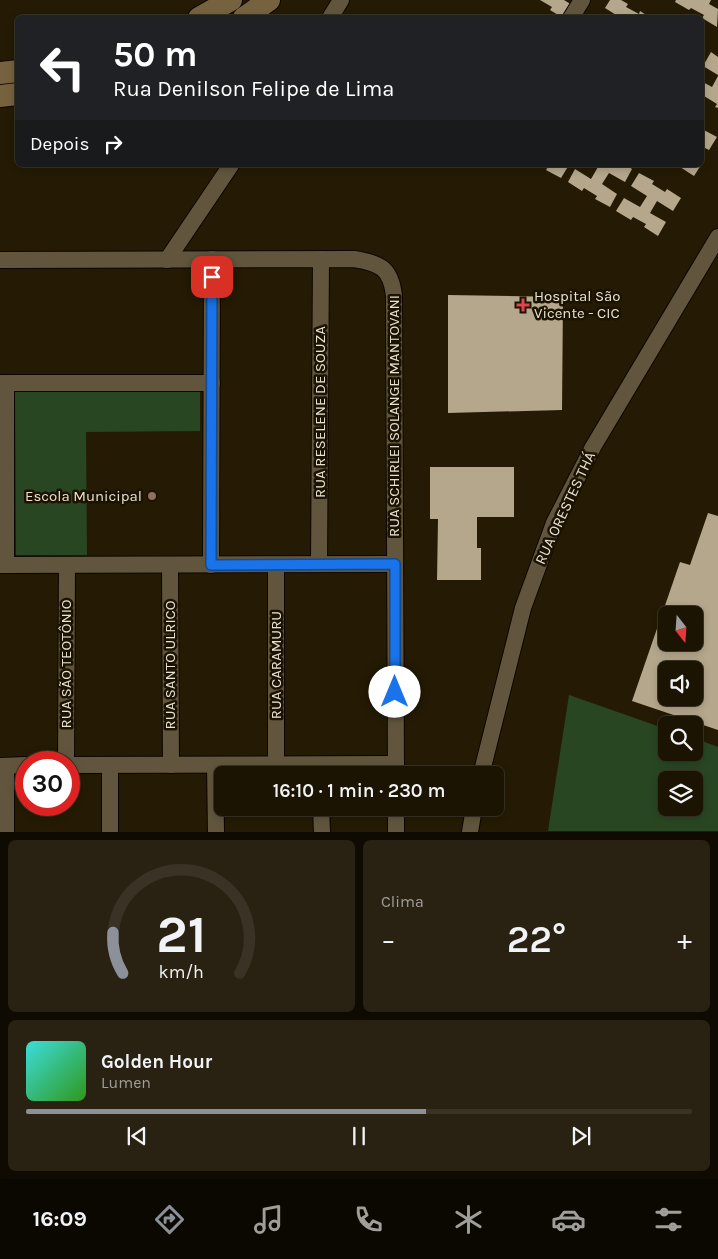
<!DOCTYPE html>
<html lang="pt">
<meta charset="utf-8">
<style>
:root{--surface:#1c1403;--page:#292112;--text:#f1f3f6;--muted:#a09e9a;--line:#3a3325;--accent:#8c9099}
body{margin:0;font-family:Karla,sans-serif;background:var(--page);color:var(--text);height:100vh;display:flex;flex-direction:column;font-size:19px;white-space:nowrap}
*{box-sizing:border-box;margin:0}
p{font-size:16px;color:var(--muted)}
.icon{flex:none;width:28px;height:28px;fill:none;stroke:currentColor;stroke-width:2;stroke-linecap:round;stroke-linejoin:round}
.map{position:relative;height:832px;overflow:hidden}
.sheet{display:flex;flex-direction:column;gap:8px;padding:8px;background:#0f0b02;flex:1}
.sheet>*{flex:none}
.guide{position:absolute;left:15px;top:15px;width:689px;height:152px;border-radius:8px;box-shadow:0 2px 8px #0003,0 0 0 1px var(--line);background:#202124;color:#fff;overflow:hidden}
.needle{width:32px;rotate:163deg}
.buttons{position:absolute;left:658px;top:606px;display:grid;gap:10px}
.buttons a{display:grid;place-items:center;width:45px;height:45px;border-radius:8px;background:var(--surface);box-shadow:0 2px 8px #0003,0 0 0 1px var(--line);font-size:25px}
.speed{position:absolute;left:15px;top:751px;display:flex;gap:10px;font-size:25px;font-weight:700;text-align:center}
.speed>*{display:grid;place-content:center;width:65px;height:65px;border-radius:50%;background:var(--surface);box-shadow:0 2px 8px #0003,0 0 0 1px var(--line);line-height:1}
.speed .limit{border:8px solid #d22;background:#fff;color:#111}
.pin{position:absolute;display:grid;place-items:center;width:42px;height:42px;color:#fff;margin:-21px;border-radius:10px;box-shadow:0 2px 8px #0006}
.me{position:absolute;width:55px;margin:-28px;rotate:0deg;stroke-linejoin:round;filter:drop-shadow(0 0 4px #0008)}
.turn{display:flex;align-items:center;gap:18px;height:105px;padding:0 15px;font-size:22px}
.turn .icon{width:65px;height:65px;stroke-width:2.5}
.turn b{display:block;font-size:35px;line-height:42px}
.then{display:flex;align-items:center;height:48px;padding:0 15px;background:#0003;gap:10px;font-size:19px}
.big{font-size:38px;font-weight:600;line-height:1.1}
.sheet .card{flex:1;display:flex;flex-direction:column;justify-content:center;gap:8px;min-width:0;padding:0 18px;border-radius:8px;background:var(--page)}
.sheet .dial{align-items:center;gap:0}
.dial svg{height:130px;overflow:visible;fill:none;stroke:var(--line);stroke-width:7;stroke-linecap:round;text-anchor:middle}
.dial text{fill:var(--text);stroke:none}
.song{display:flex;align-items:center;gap:15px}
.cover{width:60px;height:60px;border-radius:8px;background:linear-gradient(135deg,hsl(180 70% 55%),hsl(110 70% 35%))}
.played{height:5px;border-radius:2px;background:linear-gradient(90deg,var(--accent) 60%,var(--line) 60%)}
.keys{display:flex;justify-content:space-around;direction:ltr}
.heat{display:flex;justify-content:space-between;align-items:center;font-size:28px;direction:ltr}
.sheet .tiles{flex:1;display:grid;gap:8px;grid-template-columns:1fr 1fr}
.card:last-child{grid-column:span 2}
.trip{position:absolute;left:214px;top:766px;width:290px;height:50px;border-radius:8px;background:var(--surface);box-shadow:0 2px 8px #0003,0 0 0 1px var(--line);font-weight:600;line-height:50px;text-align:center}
.menu{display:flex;height:80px;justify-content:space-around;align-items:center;background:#0b0801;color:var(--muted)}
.menu .icon{width:35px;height:35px}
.menu .current{color:var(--accent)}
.menu b{font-size:22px;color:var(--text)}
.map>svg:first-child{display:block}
.green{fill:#294623;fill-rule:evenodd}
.building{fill:#b4a78c;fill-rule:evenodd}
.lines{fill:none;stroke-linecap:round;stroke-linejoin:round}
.street-casing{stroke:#0e0500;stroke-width:18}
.secondary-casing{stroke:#0e0500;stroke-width:24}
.street{stroke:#61563d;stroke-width:16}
.secondary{stroke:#76623e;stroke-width:22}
.route-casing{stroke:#114b97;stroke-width:12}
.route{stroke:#1a73e8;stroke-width:9}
.health-dot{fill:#e0444e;stroke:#1b1200;stroke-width:2}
.education-dot{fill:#8d6e63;stroke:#1b1200;stroke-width:2}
.labels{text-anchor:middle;stroke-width:5;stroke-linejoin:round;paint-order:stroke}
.poi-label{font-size:15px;fill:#e8e1d4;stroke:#1b1200;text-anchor:start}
.street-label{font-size:15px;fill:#e8e1d4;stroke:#1b1200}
</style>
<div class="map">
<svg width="718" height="832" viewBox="0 0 718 832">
<rect width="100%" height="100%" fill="#251b04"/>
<g class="green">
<path d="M 200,390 L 200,431 L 86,432 L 87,555 L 16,555 L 15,391 Z"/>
<path d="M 569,695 L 666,729 L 666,752 L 694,752 L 694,738 L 718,747 L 718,831 L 548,831 ZM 666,780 L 694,780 L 694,808 L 666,808 Z"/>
</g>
<g class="building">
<path d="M 540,0 L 564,0 L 572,5 L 563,18 L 550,10 L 552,7 Z"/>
<path d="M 610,0 L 621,0 L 628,4 L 626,7 L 639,14 L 640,11 L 651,18 L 621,18 L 605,8 Z"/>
<path d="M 676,0 L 711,0 L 709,4 L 718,9 L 717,27 L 702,18 L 704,15 L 691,8 L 689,10 L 675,2 Z"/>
<path d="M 711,52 L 718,57 L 718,75 L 703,66 Z"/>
<path d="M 718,76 L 718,108 L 715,107 L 717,104 L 704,96 L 701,101 L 701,81 L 712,87 Z"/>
<path d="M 702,129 L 717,137 L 709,150 L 701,146 Z"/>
<path d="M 545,165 L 569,165 L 561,178 L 546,170 L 548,167 Z"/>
<path d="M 596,165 L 626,165 L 632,169 L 625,182 L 609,173 L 602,184 L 617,194 L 610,207 L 595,199 L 597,196 L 584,188 L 582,191 L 568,182 L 575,169 L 591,179 L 598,167 Z"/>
<path d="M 681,165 L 701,165 L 694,176 L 680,167 Z"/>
<path d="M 639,173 L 654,181 L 652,184 L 665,192 L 667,189 L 681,198 L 673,211 L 657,201 L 650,213 L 666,222 L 658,236 L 644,227 L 646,224 L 633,217 L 631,220 L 616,211 L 624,198 L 640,207 L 647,196 L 631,186 Z"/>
<path d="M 448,295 L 563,297 L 562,410 L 448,413 Z"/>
<path d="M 430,467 L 514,467 L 514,517 L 477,517 L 477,548 L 481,548 L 481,580 L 437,580 L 438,519 L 430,519 Z"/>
<path d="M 708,513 L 718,516 L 718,730 L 632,701 L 680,562 L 690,565 ZM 666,615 L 694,615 L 694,642 L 666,642 ZM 666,670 L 694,670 L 694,698 L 666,698 Z"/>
</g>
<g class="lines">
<g class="street-casing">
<g id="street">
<path d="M 330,18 L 341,0"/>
<path d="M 571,18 L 582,0"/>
<path d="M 0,260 L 354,259 C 380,263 391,268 394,296 L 396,775"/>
<path d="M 167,260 L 231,165"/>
<path d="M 0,383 L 212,383"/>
<path d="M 6,383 L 6,565"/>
<path d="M 319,564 L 321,259"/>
<path d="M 0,565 L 395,564"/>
<path d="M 170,565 L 171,765"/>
<path d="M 211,565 L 212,259"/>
<path d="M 66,762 L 67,565"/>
<path d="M 69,765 L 396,764"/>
<path d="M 110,765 L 110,832"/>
<path d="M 215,765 L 216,832"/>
<path d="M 276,765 L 276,565"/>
<path d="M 0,766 L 26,765"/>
<path d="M 481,775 L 523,608 L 554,523 L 593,447 L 718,237"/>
<path d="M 321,808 L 322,832"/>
<path d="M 396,808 L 396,832"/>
<path d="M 6,832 L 6,766"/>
<path d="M 470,832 L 474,808"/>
</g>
</g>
<g class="secondary-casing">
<g id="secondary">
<path d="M 199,18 L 231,0"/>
<path d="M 244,18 L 269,0"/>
<path d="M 0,73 L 18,71"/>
<path d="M 0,96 L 18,94"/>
</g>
</g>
<use href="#street" class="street"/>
<use href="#secondary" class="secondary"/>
</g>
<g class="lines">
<g class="route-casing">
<path id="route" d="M 212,277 L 211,565 L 395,564 L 395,692"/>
</g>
<use href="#route" class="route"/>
</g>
<path class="health-dot" d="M520.5 297.5h5v5h5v5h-5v5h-5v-5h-5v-5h5z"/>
<circle class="education-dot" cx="152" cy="496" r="5"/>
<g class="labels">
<g class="poi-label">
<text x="534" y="301">Hospital São<tspan x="534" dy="17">Vicente - CIC</tspan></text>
<text x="142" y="501" text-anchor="end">Escola Municipal</text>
</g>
<g class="street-label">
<text transform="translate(320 412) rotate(-90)" y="5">RUA RESELENE DE SOUZA</text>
<text transform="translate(394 416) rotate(-90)" y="5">RUA SCHIRLEI SOLANGE MANTOVANI</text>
<text transform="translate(565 508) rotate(-65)" y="5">RUA ORESTES THÁ</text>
<text transform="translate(66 664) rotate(-90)" y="5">RUA SÃO TEOTÔNIO</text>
<text transform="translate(170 665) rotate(-90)" y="5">RUA SANTO ULRICO</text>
<text transform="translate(276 665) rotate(-90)" y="5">RUA CARAMURU</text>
</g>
</g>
</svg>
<div class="buttons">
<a><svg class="needle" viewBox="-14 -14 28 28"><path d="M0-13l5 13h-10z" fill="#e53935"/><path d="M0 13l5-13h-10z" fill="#a09e9a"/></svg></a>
<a><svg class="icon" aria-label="sound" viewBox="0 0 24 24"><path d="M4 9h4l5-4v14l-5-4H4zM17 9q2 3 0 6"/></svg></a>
<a><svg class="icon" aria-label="search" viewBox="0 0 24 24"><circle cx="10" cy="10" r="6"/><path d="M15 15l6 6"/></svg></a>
<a><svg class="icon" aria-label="layers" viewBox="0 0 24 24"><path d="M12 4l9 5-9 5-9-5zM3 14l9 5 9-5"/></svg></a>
</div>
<div class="speed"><div class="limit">30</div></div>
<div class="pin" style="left:212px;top:277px;background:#d93025"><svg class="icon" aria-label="arrive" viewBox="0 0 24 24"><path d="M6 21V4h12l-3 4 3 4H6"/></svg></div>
<svg class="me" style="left:395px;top:692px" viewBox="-20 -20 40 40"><circle r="19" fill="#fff"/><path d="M0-13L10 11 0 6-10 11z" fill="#1a73e8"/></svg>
<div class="trip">16:10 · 1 min · 230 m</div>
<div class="guide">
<div class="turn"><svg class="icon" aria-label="left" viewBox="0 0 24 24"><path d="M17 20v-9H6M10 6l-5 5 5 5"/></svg><div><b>50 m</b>Rua Denilson Felipe de Lima</div></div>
<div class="then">Depois<svg class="icon" aria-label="right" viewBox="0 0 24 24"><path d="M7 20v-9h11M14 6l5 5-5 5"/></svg></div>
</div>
</div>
<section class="sheet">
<div class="tiles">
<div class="card dial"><svg viewBox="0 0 100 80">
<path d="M14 69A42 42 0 1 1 86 69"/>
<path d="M14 69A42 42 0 0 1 8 44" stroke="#8c9099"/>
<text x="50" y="56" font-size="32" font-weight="700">21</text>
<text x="50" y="72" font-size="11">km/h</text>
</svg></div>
<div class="card"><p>Clima</p>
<div class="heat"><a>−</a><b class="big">22°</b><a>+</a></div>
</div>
<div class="card">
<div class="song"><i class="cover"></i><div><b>Golden Hour</b><p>Lumen</p></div></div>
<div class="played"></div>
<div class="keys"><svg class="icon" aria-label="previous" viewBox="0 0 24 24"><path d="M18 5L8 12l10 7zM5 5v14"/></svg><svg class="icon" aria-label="pause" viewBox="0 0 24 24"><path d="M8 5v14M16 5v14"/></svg><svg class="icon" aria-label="next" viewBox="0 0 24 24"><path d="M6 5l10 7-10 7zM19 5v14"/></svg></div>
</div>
</div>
</section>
<nav class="menu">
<b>16:09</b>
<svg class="icon current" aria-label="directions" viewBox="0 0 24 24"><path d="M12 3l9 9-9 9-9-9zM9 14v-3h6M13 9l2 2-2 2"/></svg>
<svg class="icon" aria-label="music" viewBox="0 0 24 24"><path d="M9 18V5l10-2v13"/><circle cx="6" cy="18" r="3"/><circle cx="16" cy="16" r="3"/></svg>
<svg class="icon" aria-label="phone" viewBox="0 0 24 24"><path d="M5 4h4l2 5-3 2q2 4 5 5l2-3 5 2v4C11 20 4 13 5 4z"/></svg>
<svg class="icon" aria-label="climate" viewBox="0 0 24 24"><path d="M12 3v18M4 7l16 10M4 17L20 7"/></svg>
<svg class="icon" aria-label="car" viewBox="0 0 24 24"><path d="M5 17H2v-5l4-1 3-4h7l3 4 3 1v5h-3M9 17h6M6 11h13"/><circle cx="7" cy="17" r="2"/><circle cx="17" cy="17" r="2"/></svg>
<svg class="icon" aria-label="filters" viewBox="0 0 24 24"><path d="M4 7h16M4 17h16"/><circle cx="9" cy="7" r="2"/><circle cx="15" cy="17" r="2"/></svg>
</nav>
